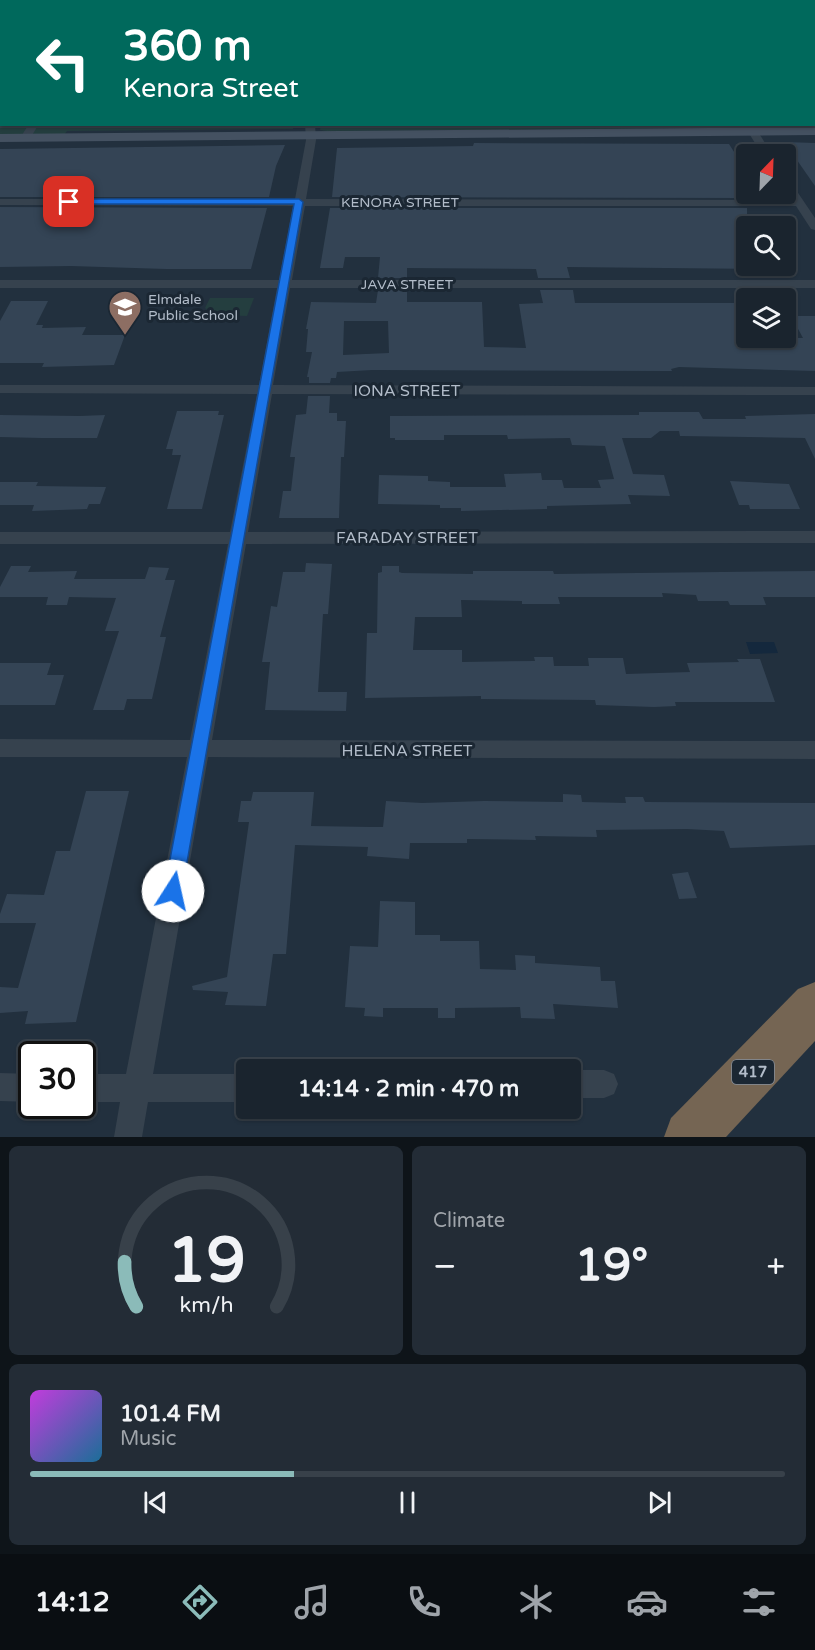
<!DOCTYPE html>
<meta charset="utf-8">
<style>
:root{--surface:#1a242e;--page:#232c36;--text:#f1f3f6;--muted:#9fa4aa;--line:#38414a;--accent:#8bbbb9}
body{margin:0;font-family:"Varela Round",sans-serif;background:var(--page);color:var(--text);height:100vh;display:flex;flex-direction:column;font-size:22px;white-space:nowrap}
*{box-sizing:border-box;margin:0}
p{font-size:20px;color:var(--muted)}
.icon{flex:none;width:33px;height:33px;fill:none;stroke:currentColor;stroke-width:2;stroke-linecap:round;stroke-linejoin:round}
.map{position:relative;height:1137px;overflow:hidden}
.drawer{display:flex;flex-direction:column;gap:9px;padding:9px;background:#0e1419;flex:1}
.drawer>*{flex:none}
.guide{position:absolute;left:0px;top:0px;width:816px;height:126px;box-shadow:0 2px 4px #0004,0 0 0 2px var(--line);background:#00695c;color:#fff;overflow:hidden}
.needle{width:39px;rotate:23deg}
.tools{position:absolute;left:736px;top:144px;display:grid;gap:12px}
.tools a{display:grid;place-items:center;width:60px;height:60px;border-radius:6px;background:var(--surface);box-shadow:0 2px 4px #0004,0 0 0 2px var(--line);font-size:30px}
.speed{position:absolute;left:18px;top:1041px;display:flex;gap:12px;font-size:30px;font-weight:700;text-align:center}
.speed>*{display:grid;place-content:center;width:78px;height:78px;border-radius:50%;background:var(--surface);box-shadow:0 2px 4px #0004,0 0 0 2px var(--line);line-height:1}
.speed .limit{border:3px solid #111;border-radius:9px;background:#fff;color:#111}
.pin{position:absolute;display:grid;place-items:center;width:51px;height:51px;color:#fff;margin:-26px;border-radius:12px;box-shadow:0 3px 9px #0006}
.me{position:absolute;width:66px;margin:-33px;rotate:10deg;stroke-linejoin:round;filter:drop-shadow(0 0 4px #0008)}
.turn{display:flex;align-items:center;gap:21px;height:126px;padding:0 24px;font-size:27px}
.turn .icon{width:78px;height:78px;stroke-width:2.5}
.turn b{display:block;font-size:42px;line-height:51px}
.big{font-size:45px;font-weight:700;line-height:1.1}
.drawer .tile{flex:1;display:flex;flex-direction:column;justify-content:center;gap:9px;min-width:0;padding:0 21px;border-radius:9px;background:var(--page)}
.drawer .dial{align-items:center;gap:0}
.dial svg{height:156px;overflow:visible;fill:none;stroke:var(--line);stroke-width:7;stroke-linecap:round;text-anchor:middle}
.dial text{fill:var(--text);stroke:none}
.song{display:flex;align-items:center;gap:18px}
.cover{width:72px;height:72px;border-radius:9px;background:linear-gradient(135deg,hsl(290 70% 55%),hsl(200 70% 35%))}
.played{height:6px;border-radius:3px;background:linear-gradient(90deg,var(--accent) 35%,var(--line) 35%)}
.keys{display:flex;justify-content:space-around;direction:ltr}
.heat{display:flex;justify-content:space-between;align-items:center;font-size:33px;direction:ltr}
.drawer .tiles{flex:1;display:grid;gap:9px;grid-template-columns:1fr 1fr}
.tile:last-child{grid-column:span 2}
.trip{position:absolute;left:236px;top:1059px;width:345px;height:60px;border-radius:6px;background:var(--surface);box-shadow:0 2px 4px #0004,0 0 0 2px var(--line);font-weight:700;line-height:60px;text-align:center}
.menu{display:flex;height:96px;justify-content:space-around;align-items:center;background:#0a0e12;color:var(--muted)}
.menu .icon{width:42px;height:42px}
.menu .on{color:var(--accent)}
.menu b{font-size:27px;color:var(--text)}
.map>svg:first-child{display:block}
.green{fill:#243e3f}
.water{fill:#14283d}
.building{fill:#344455;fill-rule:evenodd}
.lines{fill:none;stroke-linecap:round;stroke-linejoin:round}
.street{fill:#36424e;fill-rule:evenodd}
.secondary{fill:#445161;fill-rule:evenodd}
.highway{fill:#756553;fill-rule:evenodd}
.route{fill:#1a73e8;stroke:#114b97;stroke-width:1.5}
.labels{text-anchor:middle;stroke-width:6;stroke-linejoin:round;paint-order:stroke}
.far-street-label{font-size:14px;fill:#b2bcc9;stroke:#1b2733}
.far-poi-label{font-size:14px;fill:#b2bcc9;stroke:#1b2733;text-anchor:start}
.shield{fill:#1b2733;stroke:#858f9c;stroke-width:1.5}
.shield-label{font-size:15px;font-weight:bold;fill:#b2bcc9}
.street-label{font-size:16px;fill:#b2bcc9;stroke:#1b2733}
</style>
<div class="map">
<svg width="815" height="1137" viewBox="0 0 815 1137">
<rect width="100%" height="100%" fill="#22303e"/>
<g class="green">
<path d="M 0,117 L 2,124 L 293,125 L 293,129 L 67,131 L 64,135 L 0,136 Z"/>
<path d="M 321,124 L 738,125 L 734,128 L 327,131 L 320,130 Z"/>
<path d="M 210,298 L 254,298 L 247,316 L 214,315 L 205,308 Z"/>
</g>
<path class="water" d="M 746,642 L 774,642 L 778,653 L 750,654 Z"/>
<g class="building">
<path d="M 785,142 L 815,143 L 815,186 L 799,163 Z"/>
<path d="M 474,143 L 729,144 L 747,172 L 747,198 L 332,197 L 337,148 L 473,146 Z"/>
<path d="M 285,145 L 276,166 L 269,197 L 0,197 L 0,149 Z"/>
<path d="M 0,207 L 267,208 L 251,269 L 166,269 L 71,266 L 0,267 Z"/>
<path d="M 330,208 L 747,208 L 747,226 L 743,226 L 747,234 L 747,266 L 763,266 L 765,269 L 567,267 L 570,278 L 538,278 L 536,269 L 407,268 L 407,278 L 378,278 L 380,257 L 345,257 L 343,268 L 320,268 Z"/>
<path d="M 378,290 L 407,290 L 407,302 L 482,302 L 484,347 L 526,348 L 519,304 L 543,303 L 540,290 L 573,290 L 575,303 L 747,303 L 747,338 L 803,338 L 791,316 L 815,316 L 815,371 L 679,367 L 671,369 L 672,371 L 372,370 L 337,372 L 336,378 L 331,378 L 330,383 L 309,383 L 309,377 L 307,377 L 312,352 L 306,352 L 308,329 L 306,329 L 311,302 L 376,303 ZM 344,321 L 388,321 L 389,353 L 343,355 Z"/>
<path d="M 11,301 L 48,301 L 36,325 L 43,325 L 42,328 L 86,327 L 82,335 L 125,335 L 114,365 L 42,367 L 44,363 L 0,363 L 0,321 Z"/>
<path d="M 308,396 L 330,396 L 329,413 L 337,413 L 337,421 L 346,421 L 344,457 L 341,457 L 339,518 L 279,518 L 283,491 L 291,491 L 295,457 L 290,457 L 296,415 L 306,414 Z"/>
<path d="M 177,411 L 219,411 L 218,415 L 224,415 L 202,509 L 167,509 L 181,455 L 172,455 L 173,449 L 166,449 Z"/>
<path d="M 639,412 L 699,412 L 703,419 L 746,419 L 745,416 L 815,414 L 815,459 L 805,438 L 680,436 L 679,431 L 660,431 L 651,438 L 622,438 L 633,474 L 664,475 L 670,496 L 628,495 L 631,504 L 547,506 L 547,509 L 461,511 L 461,508 L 440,508 L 440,505 L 378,504 L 379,475 L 428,476 L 428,481 L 450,482 L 450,487 L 506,487 L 504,474 L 541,473 L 542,480 L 562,480 L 564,488 L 601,488 L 598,480 L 614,479 L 605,446 L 572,445 L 570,438 L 508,439 L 507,435 L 444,435 L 444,440 L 395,440 L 395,438 L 390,438 L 390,416 L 639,415 Z"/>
<path d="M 0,415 L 80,416 L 105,415 L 97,438 L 41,438 L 0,437 Z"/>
<path d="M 730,481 L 789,484 L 800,509 L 750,509 L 749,505 L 739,505 Z"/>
<path d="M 0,482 L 38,482 L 36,486 L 106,487 L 100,504 L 89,504 L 87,509 L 32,511 L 34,505 L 0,505 Z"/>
<path d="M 306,563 L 332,564 L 328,614 L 323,614 L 318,692 L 347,692 L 346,711 L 265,710 L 270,662 L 262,662 L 271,606 L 277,607 L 283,572 L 305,572 Z"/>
<path d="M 11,566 L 31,566 L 28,572 L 77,571 L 74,579 L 145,579 L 149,567 L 169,568 L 165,580 L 175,580 L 160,637 L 166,637 L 152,699 L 127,699 L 124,710 L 93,710 L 119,631 L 105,631 L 116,598 L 69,597 L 67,605 L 46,605 L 48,597 L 0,597 L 0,587 Z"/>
<path d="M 382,566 L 399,566 L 399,572 L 402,573 L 473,574 L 473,571 L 553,571 L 554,574 L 815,571 L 815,597 L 763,597 L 766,605 L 730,605 L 728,601 L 698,601 L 696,595 L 662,593 L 663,597 L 558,597 L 560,604 L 522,604 L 522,601 L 461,600 L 462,617 L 415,617 L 413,650 L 462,650 L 462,662 L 535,661 L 534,657 L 553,657 L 554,666 L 589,666 L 588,658 L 623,658 L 626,674 L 690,672 L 687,663 L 739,662 L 737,659 L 760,659 L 775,702 L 675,702 L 676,706 L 654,707 L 596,705 L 595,700 L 481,699 L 481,696 L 365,698 L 367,633 L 377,633 L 378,573 L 382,572 Z"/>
<path d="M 0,663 L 51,663 L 47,675 L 64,675 L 55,705 L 0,705 Z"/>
<path d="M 86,791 L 129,791 L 76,1022 L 25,1024 L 28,1011 L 0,1013 L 0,987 L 18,988 L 36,923 L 0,923 L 0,914 L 7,894 L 44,895 L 56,851 L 70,851 Z"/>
<path d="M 253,792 L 314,792 L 311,826 L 371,827 L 383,827 L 386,801 L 422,803 L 484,801 L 563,802 L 563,794 L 581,795 L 582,802 L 626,803 L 625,797 L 643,797 L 645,802 L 815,803 L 815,845 L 730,848 L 724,831 L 687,829 L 596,830 L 597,837 L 535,836 L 536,840 L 467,839 L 467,843 L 410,843 L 409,859 L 367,856 L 368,847 L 295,845 L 286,954 L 273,954 L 266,1006 L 225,1005 L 228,992 L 193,990 L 192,986 L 227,977 L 249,822 L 238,822 L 241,801 L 251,801 Z"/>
<path d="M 688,872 L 697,898 L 679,899 L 672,874 Z"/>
<path d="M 380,901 L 415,902 L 415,935 L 440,935 L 440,941 L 479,941 L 480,969 L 516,970 L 515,955 L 535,956 L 535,963 L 600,967 L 601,981 L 615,981 L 618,1008 L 553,1004 L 555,1019 L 521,1018 L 520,1007 L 455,1008 L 455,1018 L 438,1018 L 438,1008 L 383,1008 L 383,1017 L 364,1016 L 365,1008 L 345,1007 L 350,946 L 378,947 Z"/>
</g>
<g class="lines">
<g class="street">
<path d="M 11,0 L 19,0 L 10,2 Z"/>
<path d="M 121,0 L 129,0 L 121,2 Z"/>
<path d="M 225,0 L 233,0 L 225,2 Z"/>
<path d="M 330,0 L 338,0 L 330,2 Z"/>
<rect x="414" y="0" width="8" height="2"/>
<path d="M 521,0 L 529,0 L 529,2 L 522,2 Z"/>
<path d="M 633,0 L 641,0 L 641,2 L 634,2 Z"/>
<path d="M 770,0 L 778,0 L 778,2 L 771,2 Z"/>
<path d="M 0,11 L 2,11 L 0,17 Z"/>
<rect x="814" y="41" width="1" height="4"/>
<path d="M 29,124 L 39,124 L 29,140 L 21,140 L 20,138 Z"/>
<path d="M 305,124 L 315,124 L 316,140 L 306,199 L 791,200 L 786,191 L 786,180 L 790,181 L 815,218 L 815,230 L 811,229 L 796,206 L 305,206 L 292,280 L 815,280 L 815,288 L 290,288 L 273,385 L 815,387 L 815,395 L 272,394 L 248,532 L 815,531 L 815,543 L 246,544 L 212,740 L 815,741 L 815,759 L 208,757 L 153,1074 L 246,1074 L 246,1102 L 148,1102 L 142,1137 L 114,1137 L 120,1102 L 82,1102 L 82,1074 L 126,1074 L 187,757 L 0,757 L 0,739 L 190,740 L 228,544 L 0,544 L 0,532 L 230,532 L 257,394 L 0,393 L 0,385 L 259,385 L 277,288 L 0,288 L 0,280 L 279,280 L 293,206 L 0,205 L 0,199 L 295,199 L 306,140 Z"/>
<path d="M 743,124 L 753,124 L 772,154 L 762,154 Z"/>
<path d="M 570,1070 L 604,1070 L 614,1074 L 618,1084 L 614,1094 L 604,1098 L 570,1098 Z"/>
<path d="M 0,1073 L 32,1074 L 32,1102 L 0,1101 Z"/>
</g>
<g class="secondary">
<path d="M 357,0 L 411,0 L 412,2 L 358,2 Z"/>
<rect x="814" y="12" width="1" height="6"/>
<path d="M 815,127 L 815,135 L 0,142 L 0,134 Z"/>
</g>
<path class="highway" d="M 815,982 L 815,1041 L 726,1137 L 664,1137 L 671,1118 L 798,989 Z"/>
</g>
<path class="route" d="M 299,199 L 303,202 L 182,891 L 179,898 L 173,900 L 167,898 L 164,891 L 294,204 L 69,204 L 64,202 L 69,199 Z"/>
<defs>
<g id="school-pin" transform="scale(1.725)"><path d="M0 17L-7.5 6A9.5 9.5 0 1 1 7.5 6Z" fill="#8d6e63" stroke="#1b2733"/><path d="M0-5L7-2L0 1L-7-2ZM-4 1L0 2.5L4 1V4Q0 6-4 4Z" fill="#fff"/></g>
</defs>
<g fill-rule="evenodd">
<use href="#school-pin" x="125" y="307"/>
</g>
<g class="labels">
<g class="far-street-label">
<text x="400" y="207">KENORA STREET</text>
<text x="407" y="289">JAVA STREET</text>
</g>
<g class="far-poi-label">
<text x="148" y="304">Elmdale<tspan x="148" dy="16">Public School</tspan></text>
</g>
<rect class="shield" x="732" y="1060" width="42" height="24" rx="4.5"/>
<g class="shield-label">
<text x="753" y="1077">417</text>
</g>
<g class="street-label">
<text x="407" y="396">IONA STREET</text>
<text x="407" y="543">FARADAY STREET</text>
<text x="407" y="756">HELENA STREET</text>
</g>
</g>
</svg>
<div class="tools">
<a><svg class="needle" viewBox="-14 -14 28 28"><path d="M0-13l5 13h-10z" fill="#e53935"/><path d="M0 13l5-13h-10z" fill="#9fa4aa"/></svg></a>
<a><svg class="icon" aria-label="search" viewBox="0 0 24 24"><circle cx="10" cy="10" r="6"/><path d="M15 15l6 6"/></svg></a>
<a><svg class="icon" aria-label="layers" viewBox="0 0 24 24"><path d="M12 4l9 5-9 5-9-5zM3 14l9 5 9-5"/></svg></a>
</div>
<div class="speed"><div class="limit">30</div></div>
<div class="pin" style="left:69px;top:202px;background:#d93025"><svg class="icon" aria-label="arrive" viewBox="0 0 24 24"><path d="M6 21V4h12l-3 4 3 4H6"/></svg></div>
<svg class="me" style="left:173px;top:891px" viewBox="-20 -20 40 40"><circle r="19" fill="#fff"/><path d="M0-13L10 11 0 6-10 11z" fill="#1a73e8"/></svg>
<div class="trip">14:14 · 2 min · 470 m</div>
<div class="guide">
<div class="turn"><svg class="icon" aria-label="left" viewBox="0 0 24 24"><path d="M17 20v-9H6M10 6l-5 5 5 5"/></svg><div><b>360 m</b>Kenora Street</div></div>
</div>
</div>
<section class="drawer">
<div class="tiles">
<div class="tile dial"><svg viewBox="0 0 100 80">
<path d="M14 69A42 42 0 1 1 86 69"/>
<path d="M14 69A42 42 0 0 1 8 46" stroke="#8bbbb9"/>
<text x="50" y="56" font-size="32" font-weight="700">19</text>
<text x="50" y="72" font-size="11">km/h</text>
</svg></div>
<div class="tile"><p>Climate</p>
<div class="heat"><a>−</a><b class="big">19°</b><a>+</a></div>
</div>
<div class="tile">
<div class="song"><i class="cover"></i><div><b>101.4 FM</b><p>Music</p></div></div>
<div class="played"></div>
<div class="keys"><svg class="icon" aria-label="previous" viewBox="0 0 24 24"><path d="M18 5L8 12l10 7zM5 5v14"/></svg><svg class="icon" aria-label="pause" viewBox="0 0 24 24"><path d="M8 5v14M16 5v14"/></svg><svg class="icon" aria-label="next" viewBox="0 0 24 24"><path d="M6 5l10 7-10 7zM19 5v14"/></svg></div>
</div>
</div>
</section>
<nav class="menu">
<b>14:12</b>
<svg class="icon on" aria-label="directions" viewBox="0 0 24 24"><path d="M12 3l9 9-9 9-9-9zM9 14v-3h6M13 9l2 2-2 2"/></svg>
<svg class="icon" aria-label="music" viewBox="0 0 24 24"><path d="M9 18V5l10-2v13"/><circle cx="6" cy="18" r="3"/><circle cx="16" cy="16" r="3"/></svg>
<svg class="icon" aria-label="phone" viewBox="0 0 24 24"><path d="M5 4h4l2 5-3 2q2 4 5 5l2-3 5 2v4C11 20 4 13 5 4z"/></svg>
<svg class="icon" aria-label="climate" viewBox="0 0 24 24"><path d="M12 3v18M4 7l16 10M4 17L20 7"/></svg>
<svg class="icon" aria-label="car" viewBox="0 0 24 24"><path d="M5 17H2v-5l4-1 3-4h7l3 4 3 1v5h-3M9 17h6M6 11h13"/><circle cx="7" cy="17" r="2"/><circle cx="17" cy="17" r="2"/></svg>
<svg class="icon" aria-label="filters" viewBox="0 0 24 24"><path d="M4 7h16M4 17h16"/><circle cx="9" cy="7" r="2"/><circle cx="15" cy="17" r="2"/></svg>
</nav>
